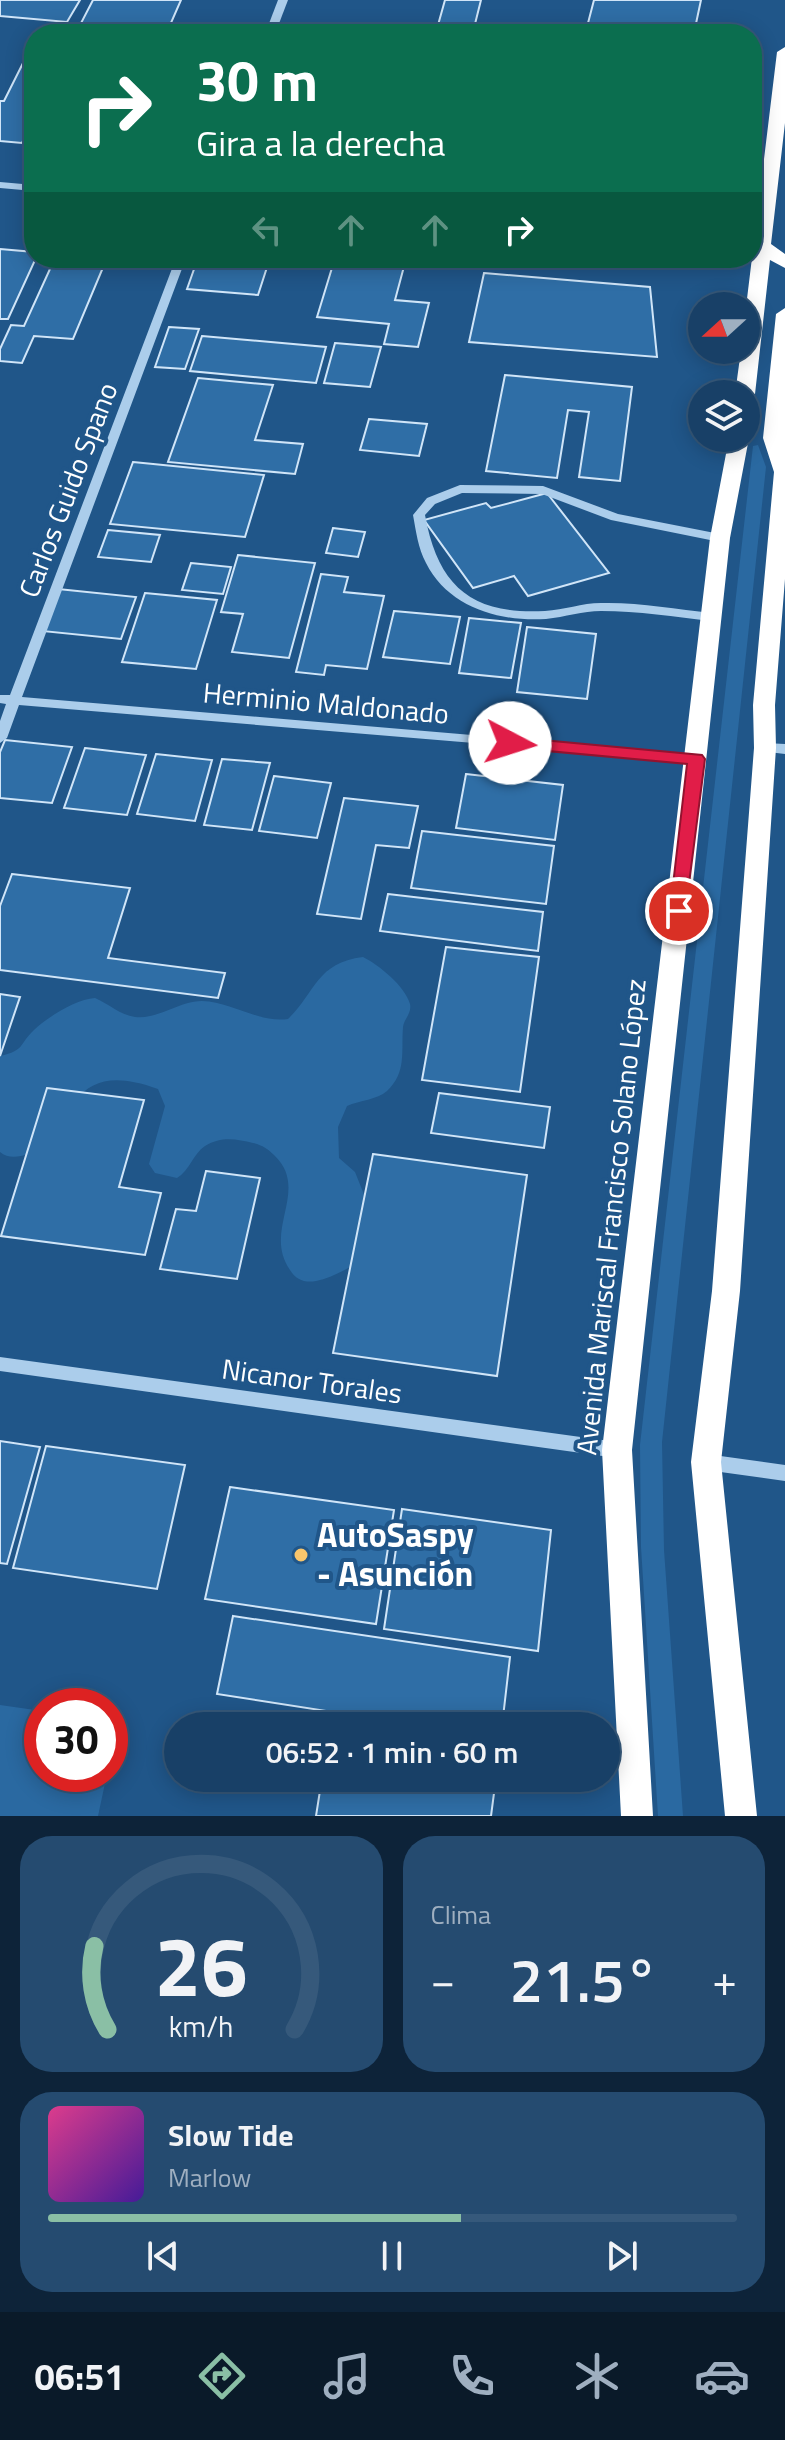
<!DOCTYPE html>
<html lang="es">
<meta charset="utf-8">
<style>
:root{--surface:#184067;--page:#254b70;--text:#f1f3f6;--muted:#9fafc0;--line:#36597b;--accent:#8abfa5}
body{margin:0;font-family:"Titillium Web",sans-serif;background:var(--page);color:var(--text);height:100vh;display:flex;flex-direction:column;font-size:30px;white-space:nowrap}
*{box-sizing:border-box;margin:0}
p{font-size:26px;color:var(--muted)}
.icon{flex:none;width:44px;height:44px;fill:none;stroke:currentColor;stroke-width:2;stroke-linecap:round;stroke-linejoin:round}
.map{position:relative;height:1816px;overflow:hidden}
.sheet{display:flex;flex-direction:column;gap:20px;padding:20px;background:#0d2339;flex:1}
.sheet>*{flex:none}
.banner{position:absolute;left:24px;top:24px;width:738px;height:244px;border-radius:32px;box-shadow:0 4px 20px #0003,0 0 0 2px var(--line);background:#0b6e4f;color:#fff;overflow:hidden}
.needle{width:52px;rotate:249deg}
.buttons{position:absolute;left:688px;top:292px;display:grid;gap:16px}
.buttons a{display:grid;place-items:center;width:72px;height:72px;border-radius:50%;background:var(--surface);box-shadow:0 4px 20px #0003,0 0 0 2px var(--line);font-size:40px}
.speed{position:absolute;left:24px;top:1688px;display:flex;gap:16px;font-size:40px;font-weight:700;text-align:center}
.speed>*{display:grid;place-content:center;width:104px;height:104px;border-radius:50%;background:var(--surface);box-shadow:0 4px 20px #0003,0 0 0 2px var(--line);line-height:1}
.speed .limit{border:12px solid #d22;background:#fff;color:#111}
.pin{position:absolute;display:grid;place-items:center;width:68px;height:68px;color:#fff;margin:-34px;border:4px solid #fff;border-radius:50%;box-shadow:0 2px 8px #0007}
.me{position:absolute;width:88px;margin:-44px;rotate:95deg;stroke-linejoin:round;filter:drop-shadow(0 0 6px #0008)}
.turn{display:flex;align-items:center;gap:28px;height:168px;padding:0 40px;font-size:36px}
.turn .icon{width:104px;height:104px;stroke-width:2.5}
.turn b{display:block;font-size:56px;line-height:68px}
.lanes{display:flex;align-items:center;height:76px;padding:0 40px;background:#0003;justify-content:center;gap:40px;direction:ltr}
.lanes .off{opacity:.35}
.big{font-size:60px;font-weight:600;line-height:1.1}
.sheet .tile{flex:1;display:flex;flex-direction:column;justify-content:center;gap:12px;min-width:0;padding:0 28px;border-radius:32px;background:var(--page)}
.sheet .dial{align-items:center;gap:0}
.dial svg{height:208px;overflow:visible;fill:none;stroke:var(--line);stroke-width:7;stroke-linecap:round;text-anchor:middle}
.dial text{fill:var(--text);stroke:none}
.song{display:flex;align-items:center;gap:24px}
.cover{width:96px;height:96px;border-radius:12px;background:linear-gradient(135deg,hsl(330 70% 55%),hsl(260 70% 35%))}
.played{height:8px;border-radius:4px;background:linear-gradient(90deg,var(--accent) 60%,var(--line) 60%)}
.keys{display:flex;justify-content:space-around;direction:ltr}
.heat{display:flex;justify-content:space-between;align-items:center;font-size:44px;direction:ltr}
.sheet .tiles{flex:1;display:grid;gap:20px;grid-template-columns:1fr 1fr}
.tile:last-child{grid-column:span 2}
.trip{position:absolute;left:164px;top:1712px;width:456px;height:80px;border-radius:40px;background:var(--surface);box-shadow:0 4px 20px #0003,0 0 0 2px var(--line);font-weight:600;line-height:80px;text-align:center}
.tabs{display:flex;height:128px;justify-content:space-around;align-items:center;background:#0a1a29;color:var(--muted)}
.tabs .icon{width:56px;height:56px}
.tabs .active{color:var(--accent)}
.tabs b{font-size:36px;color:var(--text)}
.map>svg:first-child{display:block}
.green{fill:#2a69a1}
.building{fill:#2f6ea6;stroke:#d0e5f8;stroke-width:2}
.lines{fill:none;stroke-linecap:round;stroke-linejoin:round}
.minor{fill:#abcdeb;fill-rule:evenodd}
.highway{fill:#fff;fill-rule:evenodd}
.route{fill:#e11d48;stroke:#92132f;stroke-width:2}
.poi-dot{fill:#f8c56c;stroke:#205689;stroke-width:3}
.labels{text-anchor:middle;stroke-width:8;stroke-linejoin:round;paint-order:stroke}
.street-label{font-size:28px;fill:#fff;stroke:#205689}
.near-poi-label{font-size:34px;font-weight:bold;fill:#fff;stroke:#205689;text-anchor:start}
</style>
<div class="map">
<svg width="785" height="1816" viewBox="0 0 785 1816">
<rect width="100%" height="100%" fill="#205689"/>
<g class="green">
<path d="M 758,445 L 766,467 L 662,1442 L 664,1550 L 683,1816 L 658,1816 L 641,1547 L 640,1445 L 753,446 Z"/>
<path d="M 363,957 C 379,965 405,986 410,1004 C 412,1013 404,1019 403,1027 C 401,1052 407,1072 387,1091 C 377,1100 360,1100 347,1106 L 338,1127 L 339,1158 L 355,1172 L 367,1202 L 367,1258 C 351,1266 333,1278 316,1281 C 305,1283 296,1280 290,1270 C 262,1230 311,1190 274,1155 C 268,1149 262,1145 253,1143 C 237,1139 221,1136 205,1146 C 193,1154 190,1170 177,1178 L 155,1173 L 149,1164 L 165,1106 L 158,1089 C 87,1063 75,1098 42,1149 C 28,1154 12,1162 0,1152 L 0,1056 C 26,1050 18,1045 34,1030 C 48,1017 76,999 95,998 C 109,1004 120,1015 135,1017 C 157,1020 179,1001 202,1001 C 232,1002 258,1023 288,1019 C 316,992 316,963 363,957 Z"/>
<path d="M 0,1705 L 42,1711 L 42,1774 L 107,1774 L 98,1816 L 0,1816 Z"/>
</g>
<g class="building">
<path d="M 0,0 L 80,0 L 67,22 L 0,16 Z"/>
<path d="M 93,0 L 181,0 L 167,32 L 80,25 Z"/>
<path d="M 445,0 L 481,0 L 474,28 L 438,25 Z"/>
<path d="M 594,0 L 701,0 L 694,33 L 588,23 Z"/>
<path d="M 25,59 L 34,60 L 34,133 L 27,132 L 22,143 L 0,141 L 0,101 L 4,101 Z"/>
<path d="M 0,249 L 34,252 L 36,258 L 8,319 L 0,319 Z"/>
<path d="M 55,258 L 107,258 L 73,339 L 34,336 L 22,363 L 0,361 L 0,349 L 11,325 L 24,326 Z"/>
<path d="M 198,258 L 270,258 L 258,295 L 187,289 Z"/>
<path d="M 335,258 L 406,259 L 395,300 L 429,303 L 418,347 L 384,344 L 389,324 L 317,317 Z"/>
<path d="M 484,273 L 650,287 L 657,357 L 469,342 Z"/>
<path d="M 169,327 L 199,329 L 185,369 L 155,367 Z"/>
<path d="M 202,336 L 326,347 L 316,383 L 190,371 Z"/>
<path d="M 335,343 L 381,347 L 370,387 L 324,383 Z"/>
<path d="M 505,375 L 632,387 L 620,481 L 579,477 L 589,412 L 568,410 L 557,478 L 486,471 Z"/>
<path d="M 198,378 L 273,385 L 255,440 L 303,444 L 295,474 L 168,462 Z"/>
<path d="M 369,419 L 427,424 L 419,456 L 360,450 Z"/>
<path d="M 133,462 L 264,475 L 245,537 L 110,524 Z"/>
<path d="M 547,493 L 609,573 L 528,596 L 514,576 L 473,588 L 424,520 L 486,503 L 491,508 Z"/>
<path d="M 333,528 L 365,532 L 358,557 L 326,553 Z"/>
<path d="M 108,530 L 160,535 L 151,562 L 98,557 Z"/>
<path d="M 238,555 L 315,563 L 289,658 L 232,652 L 243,614 L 221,612 Z"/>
<path d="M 191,563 L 231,567 L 223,594 L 182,590 Z"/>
<path d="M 321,574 L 348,577 L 344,592 L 384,596 L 367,669 L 326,665 L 324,675 L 296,672 Z"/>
<path d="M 58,589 L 136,597 L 121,639 L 42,631 Z"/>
<path d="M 145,593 L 217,600 L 196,669 L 122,662 Z"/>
<path d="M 394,611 L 460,617 L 450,664 L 383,657 Z"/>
<path d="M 469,618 L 521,623 L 511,678 L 459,673 Z"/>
<path d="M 527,627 L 596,634 L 587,699 L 517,692 Z"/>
<path d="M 5,740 L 72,747 L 52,803 L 0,798 L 0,752 Z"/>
<path d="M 85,748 L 146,755 L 127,815 L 64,808 Z"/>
<path d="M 156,754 L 212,760 L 195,821 L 137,814 Z"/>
<path d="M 222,759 L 270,763 L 252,830 L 204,825 Z"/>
<path d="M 466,774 L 563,785 L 555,840 L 456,828 Z"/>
<path d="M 274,776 L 331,783 L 317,838 L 259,831 Z"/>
<path d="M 344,798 L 418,806 L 409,848 L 376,845 L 361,919 L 317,914 Z"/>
<path d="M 422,831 L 554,846 L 546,904 L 411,888 Z"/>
<path d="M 12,874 L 130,888 L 108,958 L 225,973 L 218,998 L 0,970 L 0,906 Z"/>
<path d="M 388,894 L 543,912 L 538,951 L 380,931 Z"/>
<path d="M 446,947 L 539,957 L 520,1092 L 422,1080 Z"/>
<path d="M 0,994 L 20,997 L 0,1056 Z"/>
<path d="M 47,1088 L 144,1100 L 119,1187 L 161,1193 L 145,1255 L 1,1236 Z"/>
<path d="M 439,1093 L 550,1107 L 544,1148 L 431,1133 Z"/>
<path d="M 373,1154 L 527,1175 L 497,1376 L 333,1353 Z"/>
<path d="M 206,1171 L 260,1178 L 237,1279 L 160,1269 L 176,1209 L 196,1211 Z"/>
<path d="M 0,1441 L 40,1447 L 7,1564 L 0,1563 Z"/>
<path d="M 46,1446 L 185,1465 L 157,1589 L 13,1568 Z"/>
<path d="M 230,1487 L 394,1510 L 376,1624 L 205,1599 Z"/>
<path d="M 402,1509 L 551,1530 L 538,1651 L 384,1629 Z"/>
<path d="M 233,1616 L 510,1657 L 502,1726 L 331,1726 L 333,1712 L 217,1694 Z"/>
<path d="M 322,1778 L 496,1778 L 491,1816 L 316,1816 Z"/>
</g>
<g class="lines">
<g class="minor">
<path d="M 278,0 L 288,0 L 275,34 L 265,34 Z"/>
<path d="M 0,182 L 34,185 L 34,191 L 0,188 Z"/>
<path d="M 176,258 L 186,258 L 22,697 L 696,754 L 703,759 L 701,762 L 19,705 L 7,738 L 0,743 L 0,721 L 6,704 L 0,703 L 0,695 L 10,695 Z"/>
<path d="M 460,485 L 543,486 L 618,514 L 720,534 L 726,538 L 720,542 L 611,520 L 542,494 L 462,493 L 435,504 L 425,515 C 438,586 471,615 545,611 C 564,610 582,603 601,603 C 638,602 675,609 712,613 L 718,617 L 712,621 C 675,617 638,611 601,611 C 583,611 565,617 546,619 C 499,622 448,607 426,563 C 418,548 416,531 413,515 L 427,498 Z"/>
<path d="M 765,743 L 785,744 L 785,754 L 760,751 L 758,748 Z"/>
<path d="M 0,1357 L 617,1442 L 623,1445 L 625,1450 L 623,1455 L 617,1458 L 0,1371 Z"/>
<path d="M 706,1454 L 785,1465 L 785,1481 L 706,1470 L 700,1467 L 697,1462 L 700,1457 Z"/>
</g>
<g class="highway">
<path d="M 785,47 L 785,123 L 771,244 L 785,254 L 785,268 L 770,260 L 755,394 L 746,400 L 746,394 L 735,394 L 741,350 L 746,350 L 746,307 L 777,52 Z"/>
<path d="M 785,308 L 785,579 L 775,705 L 776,748 L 740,1291 L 721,1462 L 757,1816 L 725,1816 L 691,1462 L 712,1291 L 754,748 L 753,705 L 774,472 L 763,438 L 776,314 Z"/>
<path d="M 746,434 L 749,438 L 730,538 L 632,1450 L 653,1816 L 621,1816 L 602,1450 L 710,538 L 729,438 L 746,438 Z"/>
</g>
</g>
<path class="route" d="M 510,737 L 702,755 L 705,759 L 685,915 L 679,917 L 670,911 L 687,764 L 504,747 L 502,743 Z"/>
<circle class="poi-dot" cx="301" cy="1555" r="8"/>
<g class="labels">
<g class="street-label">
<text transform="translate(68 490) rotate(-69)" y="10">Carlos Guido Spano</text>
<text transform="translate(326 703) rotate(5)" y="10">Herminio Maldonado</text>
<text transform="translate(611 1217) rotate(-84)" y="10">Avenida Mariscal Francisco Solano López</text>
<text transform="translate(312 1381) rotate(8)" y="10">Nicanor Torales</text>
</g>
<g class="near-poi-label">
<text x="317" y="1547">AutoSaspy<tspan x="317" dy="39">- Asunción</tspan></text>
</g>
</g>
</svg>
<div class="buttons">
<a><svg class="needle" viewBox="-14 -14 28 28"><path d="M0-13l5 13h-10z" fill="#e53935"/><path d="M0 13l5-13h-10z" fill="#9fafc0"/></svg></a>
<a><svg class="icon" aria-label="layers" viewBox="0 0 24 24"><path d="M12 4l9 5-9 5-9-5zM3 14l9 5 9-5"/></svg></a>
</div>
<div class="speed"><div class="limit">30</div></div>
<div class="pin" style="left:679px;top:911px;background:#d93025"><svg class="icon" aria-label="arrive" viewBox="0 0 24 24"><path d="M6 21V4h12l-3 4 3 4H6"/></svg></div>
<svg class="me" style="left:510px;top:743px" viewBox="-20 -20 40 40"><circle r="19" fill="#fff"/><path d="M0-13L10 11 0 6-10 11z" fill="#e11d48"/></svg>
<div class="trip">06:52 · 1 min · 60 m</div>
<div class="banner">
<div class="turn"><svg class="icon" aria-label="right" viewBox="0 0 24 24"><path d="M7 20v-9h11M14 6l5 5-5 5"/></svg><div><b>30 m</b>Gira a la derecha</div></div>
<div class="lanes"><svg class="icon off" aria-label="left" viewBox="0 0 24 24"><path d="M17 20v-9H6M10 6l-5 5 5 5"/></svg><svg class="icon off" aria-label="ahead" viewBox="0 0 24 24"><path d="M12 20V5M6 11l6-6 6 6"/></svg><svg class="icon off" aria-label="ahead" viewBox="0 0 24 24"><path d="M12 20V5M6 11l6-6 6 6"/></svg><svg class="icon" aria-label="right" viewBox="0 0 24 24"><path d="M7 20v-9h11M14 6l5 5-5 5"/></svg></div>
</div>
</div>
<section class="sheet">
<div class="tiles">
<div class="tile dial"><svg viewBox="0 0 100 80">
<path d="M14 69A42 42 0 1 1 86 69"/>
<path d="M14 69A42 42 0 0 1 9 37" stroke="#8abfa5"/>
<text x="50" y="56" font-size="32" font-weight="700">26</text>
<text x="50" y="72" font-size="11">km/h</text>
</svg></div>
<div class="tile"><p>Clima</p>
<div class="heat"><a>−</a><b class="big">21.5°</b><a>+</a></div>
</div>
<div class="tile">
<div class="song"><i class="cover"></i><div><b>Slow Tide</b><p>Marlow</p></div></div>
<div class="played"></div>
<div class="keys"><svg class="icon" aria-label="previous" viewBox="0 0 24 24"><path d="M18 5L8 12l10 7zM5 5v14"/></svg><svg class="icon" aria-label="pause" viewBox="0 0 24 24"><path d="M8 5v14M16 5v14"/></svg><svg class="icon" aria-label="next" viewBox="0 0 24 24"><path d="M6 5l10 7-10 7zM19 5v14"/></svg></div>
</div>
</div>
</section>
<nav class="tabs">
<b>06:51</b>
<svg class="icon active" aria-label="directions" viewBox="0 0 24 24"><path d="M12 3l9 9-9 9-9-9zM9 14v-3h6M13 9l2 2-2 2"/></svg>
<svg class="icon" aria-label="music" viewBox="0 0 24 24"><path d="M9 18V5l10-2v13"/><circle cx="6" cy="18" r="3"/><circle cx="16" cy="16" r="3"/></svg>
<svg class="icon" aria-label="phone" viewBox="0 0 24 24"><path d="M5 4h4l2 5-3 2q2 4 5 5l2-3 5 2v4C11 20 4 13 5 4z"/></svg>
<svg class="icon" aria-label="climate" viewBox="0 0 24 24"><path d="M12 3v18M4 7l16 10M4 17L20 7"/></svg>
<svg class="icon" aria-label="car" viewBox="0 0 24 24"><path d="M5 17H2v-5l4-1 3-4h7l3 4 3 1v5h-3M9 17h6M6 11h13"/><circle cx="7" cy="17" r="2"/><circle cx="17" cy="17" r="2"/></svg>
</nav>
